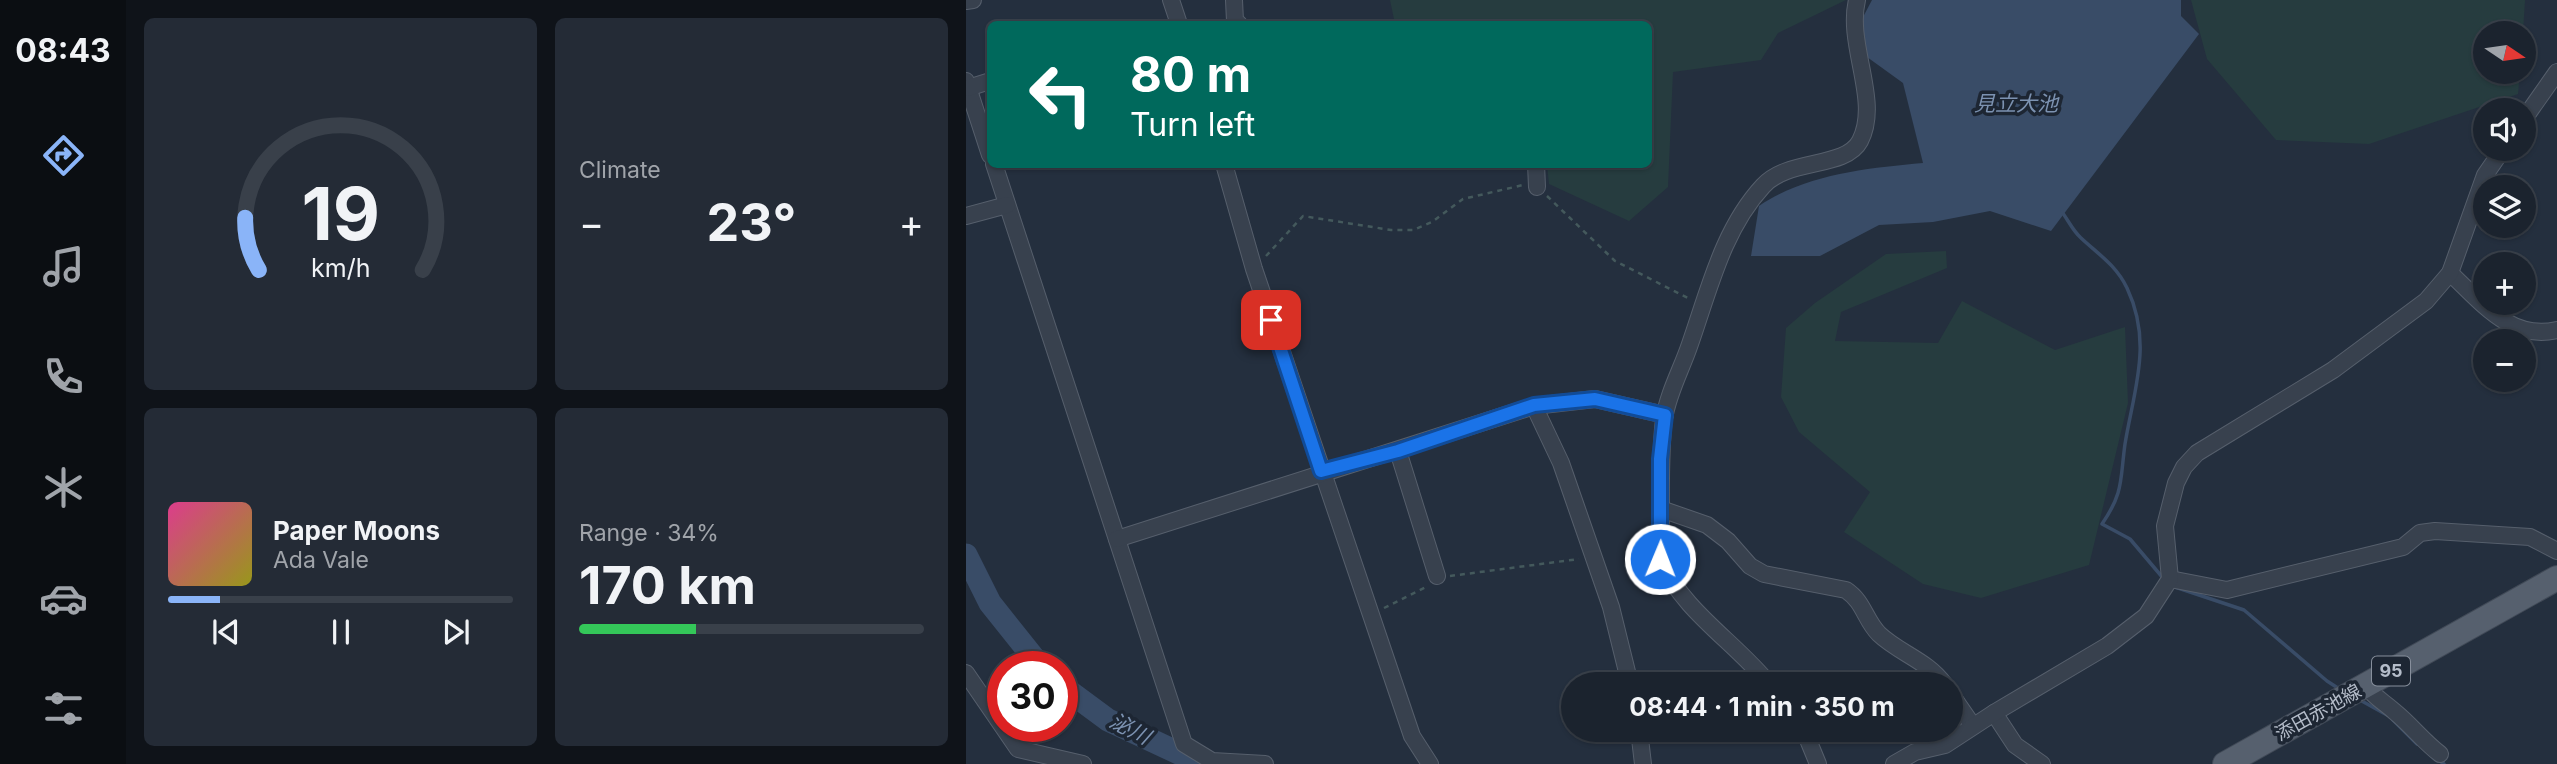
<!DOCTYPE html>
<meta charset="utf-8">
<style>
:root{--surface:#1b232e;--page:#242b36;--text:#f1f3f6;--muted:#a0a4aa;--line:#39404a;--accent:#8ab4f8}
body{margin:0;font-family:Inter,"Noto Sans JP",sans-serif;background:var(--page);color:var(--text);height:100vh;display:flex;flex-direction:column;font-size:26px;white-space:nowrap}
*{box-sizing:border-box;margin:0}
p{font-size:23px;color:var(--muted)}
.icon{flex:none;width:38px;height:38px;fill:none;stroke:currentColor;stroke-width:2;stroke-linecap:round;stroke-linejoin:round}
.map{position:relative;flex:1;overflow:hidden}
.drawer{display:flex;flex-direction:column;gap:18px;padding:18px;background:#0f1319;width:840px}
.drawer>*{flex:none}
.banner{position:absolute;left:21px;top:21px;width:665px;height:147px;border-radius:10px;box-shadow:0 2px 5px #0004,0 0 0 2px var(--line);background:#00695c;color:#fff;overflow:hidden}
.needle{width:46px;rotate:103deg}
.buttons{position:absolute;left:1507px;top:21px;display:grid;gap:14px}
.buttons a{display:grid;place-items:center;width:63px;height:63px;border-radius:50%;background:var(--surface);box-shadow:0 2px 5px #0004,0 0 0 2px var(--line);font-size:35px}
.speed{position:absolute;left:21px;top:651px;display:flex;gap:14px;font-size:35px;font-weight:700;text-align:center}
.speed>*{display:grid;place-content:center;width:91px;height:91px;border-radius:50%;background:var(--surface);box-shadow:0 2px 5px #0004,0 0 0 2px var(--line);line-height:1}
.speed .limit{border:10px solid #d22;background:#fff;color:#111}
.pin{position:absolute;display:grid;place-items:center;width:60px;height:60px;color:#fff;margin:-30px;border-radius:14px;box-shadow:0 4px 10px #0006}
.me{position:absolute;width:77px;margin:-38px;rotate:1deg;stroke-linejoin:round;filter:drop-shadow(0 0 5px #0008)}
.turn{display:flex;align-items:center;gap:24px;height:147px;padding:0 28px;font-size:32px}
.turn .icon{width:91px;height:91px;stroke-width:2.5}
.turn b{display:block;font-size:49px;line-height:60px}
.big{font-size:52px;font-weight:700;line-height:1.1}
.drawer .widget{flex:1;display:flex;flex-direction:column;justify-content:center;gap:10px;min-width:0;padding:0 24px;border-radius:10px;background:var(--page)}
.drawer .dial{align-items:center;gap:0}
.dial svg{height:182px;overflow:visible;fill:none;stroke:var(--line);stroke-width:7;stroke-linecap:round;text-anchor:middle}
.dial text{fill:var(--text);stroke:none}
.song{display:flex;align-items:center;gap:21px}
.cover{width:84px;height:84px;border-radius:10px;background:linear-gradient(135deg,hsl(330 70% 55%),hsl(60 70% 35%))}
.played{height:7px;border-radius:4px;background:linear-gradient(90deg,var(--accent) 15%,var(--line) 15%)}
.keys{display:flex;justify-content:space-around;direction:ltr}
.heat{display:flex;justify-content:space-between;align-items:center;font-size:38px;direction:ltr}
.charge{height:10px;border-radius:5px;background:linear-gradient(90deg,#34c759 34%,var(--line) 0)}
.drawer .tiles{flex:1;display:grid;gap:18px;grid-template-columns:repeat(2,1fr)}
.trip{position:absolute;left:595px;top:672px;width:402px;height:70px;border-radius:35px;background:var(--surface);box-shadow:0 2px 5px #0004,0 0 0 2px var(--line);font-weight:700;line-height:70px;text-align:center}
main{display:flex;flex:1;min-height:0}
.dock{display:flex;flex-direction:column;width:126px;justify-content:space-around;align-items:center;background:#0b0e12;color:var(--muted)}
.dock .icon{width:49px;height:49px}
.dock .on{color:var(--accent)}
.dock b{font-size:32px;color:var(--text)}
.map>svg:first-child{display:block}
.green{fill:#263c3f}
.water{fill:#394c67}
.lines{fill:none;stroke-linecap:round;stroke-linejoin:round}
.stream{stroke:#394c67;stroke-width:3.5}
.river{stroke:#394c67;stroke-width:23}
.street-casing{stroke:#565f6c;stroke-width:18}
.primary-casing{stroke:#414a57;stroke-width:26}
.path{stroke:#44595c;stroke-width:2.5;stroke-dasharray:5 5;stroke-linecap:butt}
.street{stroke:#38414e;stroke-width:16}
.primary{stroke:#56606e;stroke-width:24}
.route-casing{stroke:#114b97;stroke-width:18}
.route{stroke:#1a73e8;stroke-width:12}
.labels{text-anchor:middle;stroke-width:7;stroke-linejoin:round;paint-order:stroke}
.shield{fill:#1d2633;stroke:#878f9c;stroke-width:2}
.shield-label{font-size:18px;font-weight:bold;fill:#b4bcc9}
.street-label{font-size:19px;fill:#b4bcc9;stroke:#1d2633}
.water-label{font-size:21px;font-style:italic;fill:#7c92b1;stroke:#1d2633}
</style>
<main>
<nav class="dock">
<b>08:43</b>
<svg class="icon on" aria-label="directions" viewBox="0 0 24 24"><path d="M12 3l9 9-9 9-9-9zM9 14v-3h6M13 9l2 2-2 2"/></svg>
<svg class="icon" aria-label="music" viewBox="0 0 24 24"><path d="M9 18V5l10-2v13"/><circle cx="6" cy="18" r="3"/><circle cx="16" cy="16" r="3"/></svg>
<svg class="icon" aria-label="phone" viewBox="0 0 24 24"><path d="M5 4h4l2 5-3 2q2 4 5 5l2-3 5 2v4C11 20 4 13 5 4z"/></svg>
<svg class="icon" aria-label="climate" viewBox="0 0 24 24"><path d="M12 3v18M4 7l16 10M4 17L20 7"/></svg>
<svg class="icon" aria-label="car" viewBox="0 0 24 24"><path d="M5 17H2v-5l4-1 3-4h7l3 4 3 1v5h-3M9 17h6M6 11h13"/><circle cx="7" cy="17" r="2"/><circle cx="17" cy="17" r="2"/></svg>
<svg class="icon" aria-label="filters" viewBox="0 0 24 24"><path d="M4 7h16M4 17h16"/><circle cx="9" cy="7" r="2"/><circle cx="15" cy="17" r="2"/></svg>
</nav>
<section class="drawer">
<div class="tiles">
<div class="widget dial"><svg viewBox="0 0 100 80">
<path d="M14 69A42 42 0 1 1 86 69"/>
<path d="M14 69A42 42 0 0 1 8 46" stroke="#8ab4f8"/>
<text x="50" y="56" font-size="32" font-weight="700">19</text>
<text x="50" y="72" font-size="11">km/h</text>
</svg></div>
<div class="widget"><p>Climate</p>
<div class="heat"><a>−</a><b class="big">23°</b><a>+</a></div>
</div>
<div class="widget">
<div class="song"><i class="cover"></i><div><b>Paper Moons</b><p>Ada Vale</p></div></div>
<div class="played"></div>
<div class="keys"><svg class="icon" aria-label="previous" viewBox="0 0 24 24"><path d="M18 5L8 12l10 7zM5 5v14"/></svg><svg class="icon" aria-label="pause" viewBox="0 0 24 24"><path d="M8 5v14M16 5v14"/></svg><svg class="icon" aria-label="next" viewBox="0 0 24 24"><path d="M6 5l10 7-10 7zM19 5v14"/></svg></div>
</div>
<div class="widget"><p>Range · 34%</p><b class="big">170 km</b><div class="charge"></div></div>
</div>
</section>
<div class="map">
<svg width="1591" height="764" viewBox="0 0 1591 764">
<rect width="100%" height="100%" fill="#242f3e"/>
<g class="green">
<path d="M 424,0 L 880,0 L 812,33 L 795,60 L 707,72 L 702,187 L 663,221 L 583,184 L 581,165 L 682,164 L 682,24 L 429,24 Z"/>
<path d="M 1225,0 L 1559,0 L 1557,33 L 1519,33 L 1519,72 L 1554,72 L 1552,94 L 1403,144 L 1310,140 L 1241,59 Z"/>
<path d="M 980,251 L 981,268 L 875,312 L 869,341 L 972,343 L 996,301 L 1089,350 L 1159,327 L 1162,403 L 1123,565 L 1015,598 L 957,584 L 878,532 L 904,492 L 833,432 L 815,397 L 820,328 L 849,303 L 920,254 Z"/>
</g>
<path class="water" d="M 906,0 L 1215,0 L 1215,16 L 1233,34 L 1085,231 L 1024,211 L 967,222 L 913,225 L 854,256 L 785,256 L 793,206 C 840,174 902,168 957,163 L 937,83 L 901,57 L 896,19 Z"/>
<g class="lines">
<g class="stream">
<path d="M 1096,212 C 1102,220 1107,231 1115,238 C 1132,254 1150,265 1161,288 C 1187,343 1168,389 1159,444 C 1154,480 1158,492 1136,524 L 1164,539 L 1197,578"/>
<path d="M 1209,587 L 1278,610 L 1361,681 L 1375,690"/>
<path d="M 1394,700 L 1421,715"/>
<path d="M 1427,720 L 1451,744"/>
<path d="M 1471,759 L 1478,764"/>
</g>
<g class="river">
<path d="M 0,555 L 24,603 L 75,667"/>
<path d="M 96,686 L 142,720 L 236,764"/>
</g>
<g class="street-casing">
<g id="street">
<path d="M 205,0 L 213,24"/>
<path d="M 268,0 L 269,21 L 273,24"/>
<path d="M 0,1 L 7,0"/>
<path d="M 0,81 L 24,155"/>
<path d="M 2,88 L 24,81"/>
<path d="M 1558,119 L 1591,72"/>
<path d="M 28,164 L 218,744 L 246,761 L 299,764"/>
<path d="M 258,164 L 288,269 L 446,736 L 464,764"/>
<path d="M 570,164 L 571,187"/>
<path d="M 0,216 L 41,205"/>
<path d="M 1484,273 C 1516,303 1545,341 1591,330"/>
<path d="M 568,406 L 595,463 L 645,607 L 664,684"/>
<path d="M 432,451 L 471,576"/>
<path d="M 695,509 L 741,525 L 762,541 L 784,566 L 798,574 L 880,590 C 898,602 899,620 913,634 C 933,653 962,661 978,684"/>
<path d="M 151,539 L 568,406 L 629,399 L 699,415"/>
<path d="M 1204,579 L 1261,590 L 1437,547 L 1454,533 L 1469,531 L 1564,537 L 1591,551"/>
<path d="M 0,673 L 52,749 L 117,764"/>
<path d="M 803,684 C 770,643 717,611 695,561 C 691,551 695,531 695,519 C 695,485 694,452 698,419 C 702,393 716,368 724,344 C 743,290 757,229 797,186 C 822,158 879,169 894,141 C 915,101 880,45 891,0"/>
<path d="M 1399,685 C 1408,697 1418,702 1429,712 C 1445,725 1457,741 1474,754"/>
<path d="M 985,694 L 1007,726"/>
<path d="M 1028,713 L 1049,745 L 1076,764"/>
<path d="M 673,730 L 677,764"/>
<path d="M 838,730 L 852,764"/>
<path d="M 928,764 L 949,752 L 979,745 L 1028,713 L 1141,646 L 1180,616 L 1204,579 L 1199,526 L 1210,483 L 1218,467 L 1231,453 L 1367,370 L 1460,301 L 1484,273 L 1519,175 L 1537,149"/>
</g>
</g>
<g class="primary-casing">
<path id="primary" d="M 1259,764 L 1591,578"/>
</g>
<g class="path">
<path d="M 581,196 L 649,261 L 724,299"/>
<path d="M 300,256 L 337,216 L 425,230 L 447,230 L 466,222 L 497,199 L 557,185"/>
<path d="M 484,576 L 613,559"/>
<path d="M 418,608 L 462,586"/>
</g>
<use href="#street" class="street"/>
<use href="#primary" class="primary"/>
</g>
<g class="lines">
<g class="route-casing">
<path id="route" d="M 305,320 L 355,471 L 432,451 L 568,405 L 629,399 L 699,415 L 694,459 L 694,559"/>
</g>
<use href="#route" class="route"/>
</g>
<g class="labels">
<rect class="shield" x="1406" y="656.5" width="38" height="29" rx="5"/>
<g class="shield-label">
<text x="1425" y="677">95</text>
</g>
<g class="street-label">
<text transform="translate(1352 712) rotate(-29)" y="7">添田赤池線</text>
</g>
<g class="water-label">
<text x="1050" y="111">見立大池</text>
<text transform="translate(164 729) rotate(27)" y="7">泌川</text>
</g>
</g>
</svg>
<div class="buttons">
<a><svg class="needle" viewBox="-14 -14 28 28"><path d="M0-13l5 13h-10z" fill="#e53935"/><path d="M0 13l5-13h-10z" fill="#a0a4aa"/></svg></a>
<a><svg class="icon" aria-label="sound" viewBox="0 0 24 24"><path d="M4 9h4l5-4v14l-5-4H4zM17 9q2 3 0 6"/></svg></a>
<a><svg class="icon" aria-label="layers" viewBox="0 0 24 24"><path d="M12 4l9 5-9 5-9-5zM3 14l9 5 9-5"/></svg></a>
<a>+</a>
<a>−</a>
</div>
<div class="speed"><div class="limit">30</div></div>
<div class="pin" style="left:305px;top:320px;background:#d93025"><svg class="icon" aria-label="arrive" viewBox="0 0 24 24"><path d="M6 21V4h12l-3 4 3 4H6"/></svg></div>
<svg class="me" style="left:694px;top:559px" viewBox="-20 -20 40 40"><circle r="17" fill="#1a73e8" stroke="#fff" stroke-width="3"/><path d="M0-11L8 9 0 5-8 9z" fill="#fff"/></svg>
<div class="trip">08:44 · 1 min · 350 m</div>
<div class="banner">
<div class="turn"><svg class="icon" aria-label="left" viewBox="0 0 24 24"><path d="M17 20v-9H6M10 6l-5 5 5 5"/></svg><div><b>80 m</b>Turn left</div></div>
</div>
</div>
</main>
